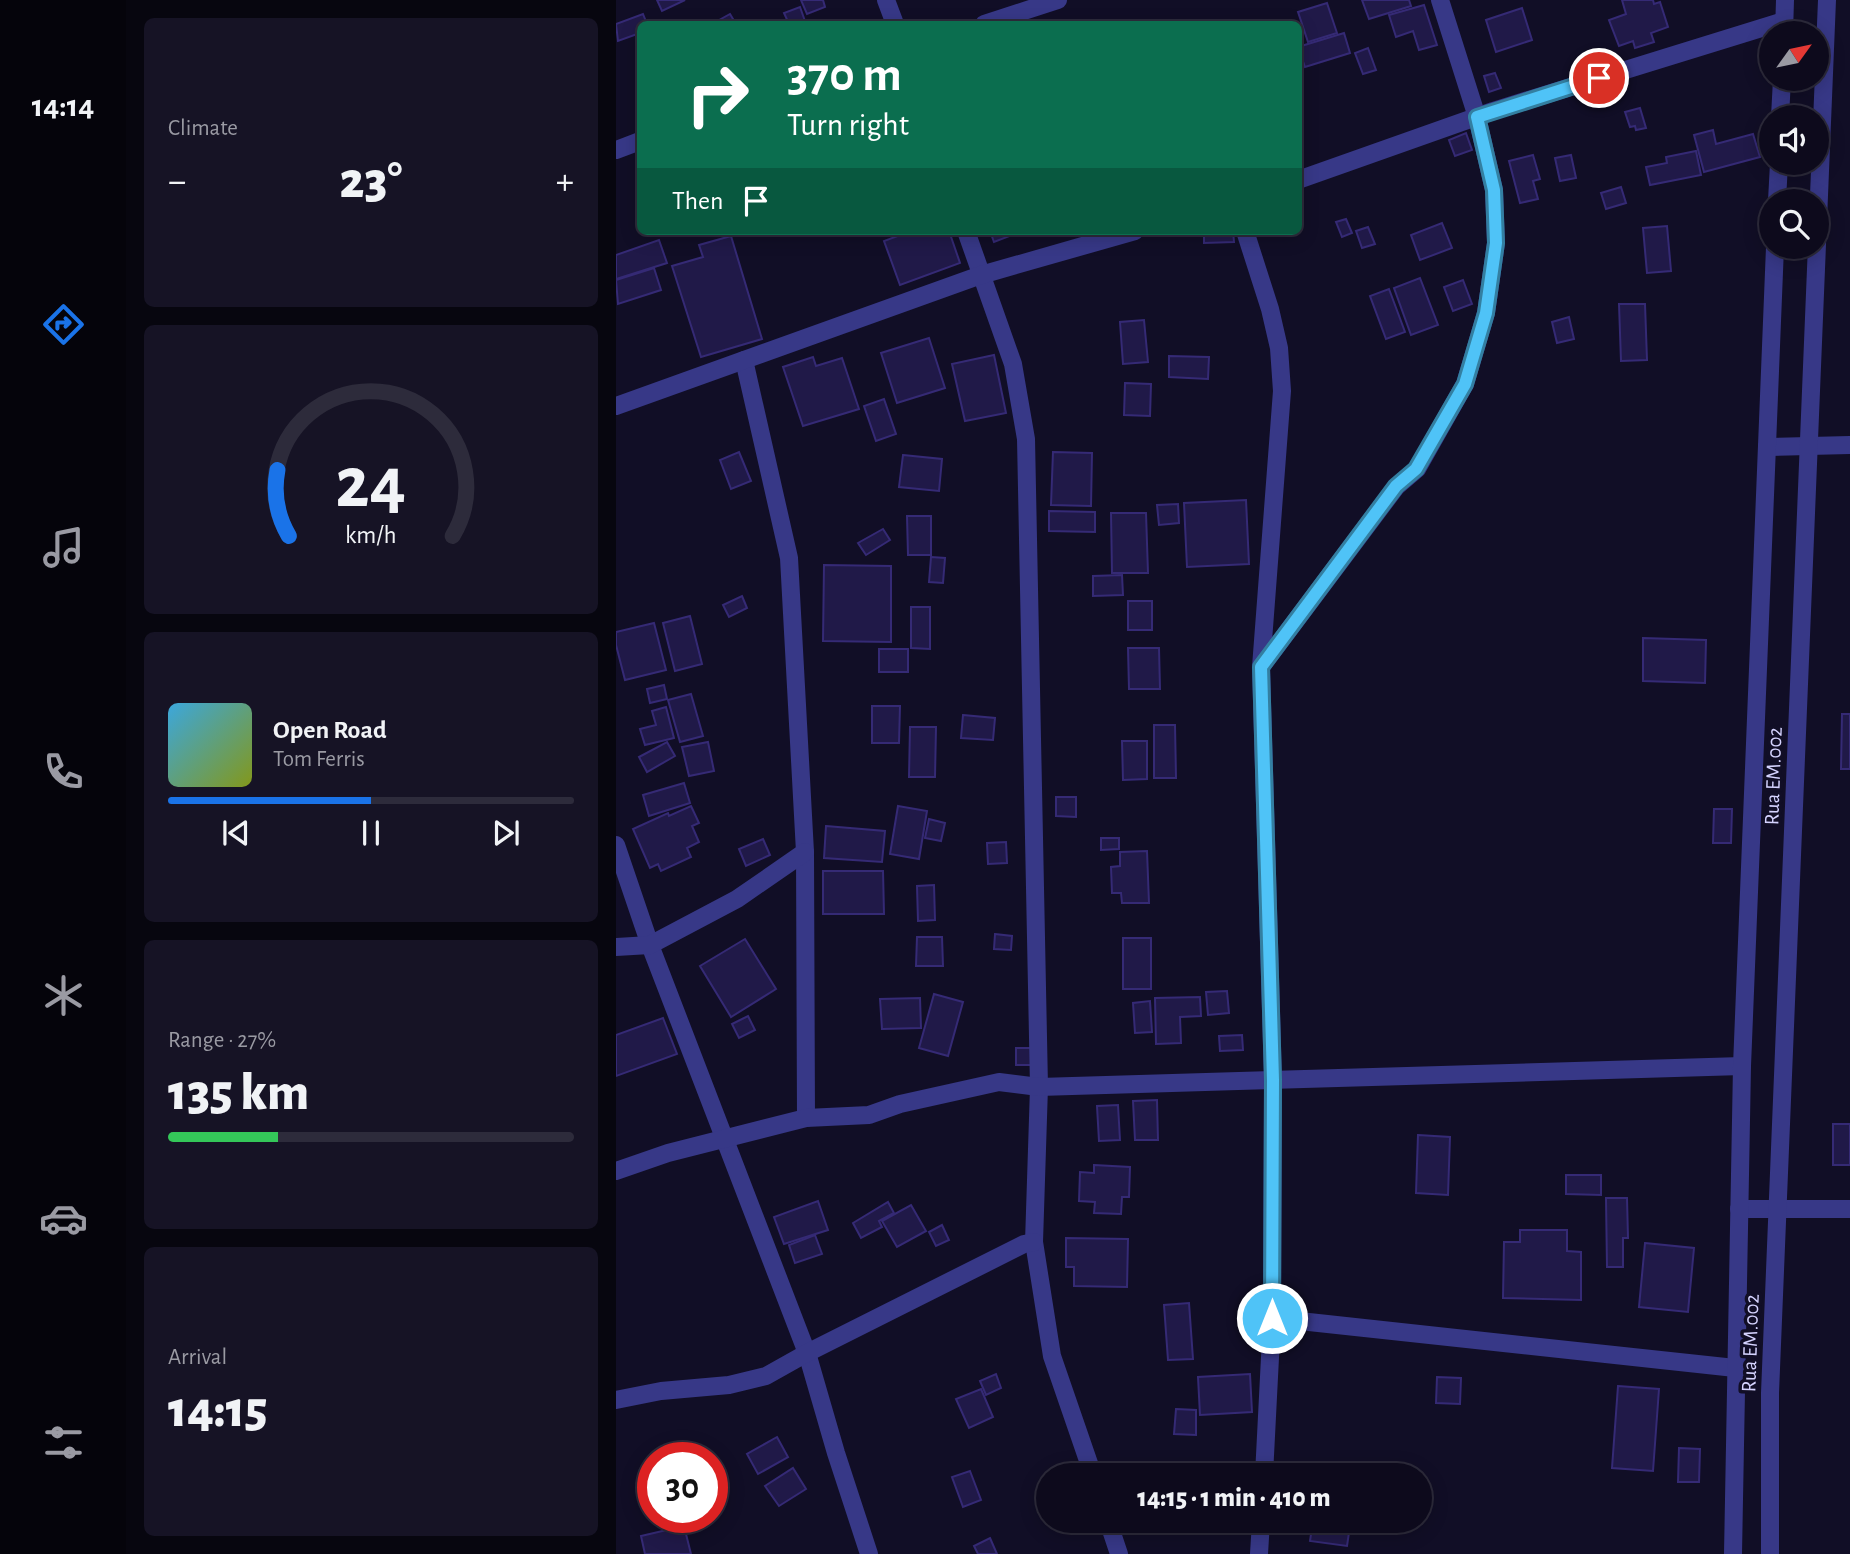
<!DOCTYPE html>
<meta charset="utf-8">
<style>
:root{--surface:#0d0a1c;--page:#161325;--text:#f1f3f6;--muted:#9a9aa3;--line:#2d2b3b;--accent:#1a73e8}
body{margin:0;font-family:"Alegreya Sans",sans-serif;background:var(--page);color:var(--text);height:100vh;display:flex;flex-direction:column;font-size:26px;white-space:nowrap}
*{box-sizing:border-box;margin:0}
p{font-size:23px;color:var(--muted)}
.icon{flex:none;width:38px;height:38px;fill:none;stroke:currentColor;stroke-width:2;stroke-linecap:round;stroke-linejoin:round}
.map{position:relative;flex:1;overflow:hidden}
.sheet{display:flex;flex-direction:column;gap:18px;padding:18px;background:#07060f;width:490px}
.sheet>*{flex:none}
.banner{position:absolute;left:21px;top:21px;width:665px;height:214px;border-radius:10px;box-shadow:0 4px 18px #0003,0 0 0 2px var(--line);background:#0b6e4f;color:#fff;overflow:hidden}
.needle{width:46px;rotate:57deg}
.controls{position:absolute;left:1143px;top:21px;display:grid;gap:14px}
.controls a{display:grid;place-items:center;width:70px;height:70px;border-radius:50%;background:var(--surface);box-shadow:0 4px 18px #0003,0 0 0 2px var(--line);font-size:35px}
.speed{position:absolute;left:21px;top:1442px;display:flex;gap:14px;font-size:35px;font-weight:700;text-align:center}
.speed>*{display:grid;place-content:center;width:91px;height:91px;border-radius:50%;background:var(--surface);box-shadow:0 4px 18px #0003,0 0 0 2px var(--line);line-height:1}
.speed .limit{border:10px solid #d22;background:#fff;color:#111}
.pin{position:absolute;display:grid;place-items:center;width:60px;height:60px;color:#fff;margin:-30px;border:4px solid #fff;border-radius:50%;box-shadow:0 2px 7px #0007}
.me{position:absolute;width:77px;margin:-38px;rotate:0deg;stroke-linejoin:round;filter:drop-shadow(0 0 5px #0008)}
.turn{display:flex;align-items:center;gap:24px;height:147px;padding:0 35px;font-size:32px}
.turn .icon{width:91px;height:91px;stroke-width:2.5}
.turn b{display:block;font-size:49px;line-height:60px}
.then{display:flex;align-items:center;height:66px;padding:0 35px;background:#0003;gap:14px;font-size:26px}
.big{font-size:52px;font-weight:800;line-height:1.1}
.sheet .widget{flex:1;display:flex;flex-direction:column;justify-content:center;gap:10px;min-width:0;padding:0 24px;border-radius:10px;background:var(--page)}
.sheet .dial{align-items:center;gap:0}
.dial svg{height:182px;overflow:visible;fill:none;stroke:var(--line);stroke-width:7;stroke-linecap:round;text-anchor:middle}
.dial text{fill:var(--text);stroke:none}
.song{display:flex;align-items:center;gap:21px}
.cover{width:84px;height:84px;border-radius:10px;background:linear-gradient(135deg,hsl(200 70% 55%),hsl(70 70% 35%))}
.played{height:7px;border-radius:4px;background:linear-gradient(90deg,var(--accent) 50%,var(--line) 50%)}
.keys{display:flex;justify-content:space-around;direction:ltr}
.heat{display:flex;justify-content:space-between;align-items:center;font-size:38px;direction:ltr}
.charge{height:10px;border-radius:5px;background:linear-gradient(90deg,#34c759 27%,var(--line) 0)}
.trip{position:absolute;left:420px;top:1463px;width:396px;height:70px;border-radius:35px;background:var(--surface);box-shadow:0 4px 18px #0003,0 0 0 2px var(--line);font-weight:800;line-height:70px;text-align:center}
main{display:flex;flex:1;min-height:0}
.menu{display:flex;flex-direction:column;width:126px;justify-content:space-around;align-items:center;background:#05040b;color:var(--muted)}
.menu .icon{width:49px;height:49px}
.menu .on{color:var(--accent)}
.menu b{font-size:32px;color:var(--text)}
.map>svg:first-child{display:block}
.building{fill:#201948;stroke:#352a75;stroke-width:2}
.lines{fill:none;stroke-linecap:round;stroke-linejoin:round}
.minor{stroke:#373887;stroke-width:18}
.tertiary{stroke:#373887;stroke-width:18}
.route-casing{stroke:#337fa1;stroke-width:18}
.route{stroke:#4fc3f7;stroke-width:12}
.labels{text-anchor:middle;stroke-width:7;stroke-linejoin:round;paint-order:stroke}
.street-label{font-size:21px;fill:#d5d3ff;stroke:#110e26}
</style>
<main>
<nav class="menu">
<b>14:14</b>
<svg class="icon on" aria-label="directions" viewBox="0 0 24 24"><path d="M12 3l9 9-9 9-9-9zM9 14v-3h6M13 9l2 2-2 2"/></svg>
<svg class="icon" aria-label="music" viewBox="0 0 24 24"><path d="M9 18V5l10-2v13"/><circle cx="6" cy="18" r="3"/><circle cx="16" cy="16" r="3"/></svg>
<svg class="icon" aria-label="phone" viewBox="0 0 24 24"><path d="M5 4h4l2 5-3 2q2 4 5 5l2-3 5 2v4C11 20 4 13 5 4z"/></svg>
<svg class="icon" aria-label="climate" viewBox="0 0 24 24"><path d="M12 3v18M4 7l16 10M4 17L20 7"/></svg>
<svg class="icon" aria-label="car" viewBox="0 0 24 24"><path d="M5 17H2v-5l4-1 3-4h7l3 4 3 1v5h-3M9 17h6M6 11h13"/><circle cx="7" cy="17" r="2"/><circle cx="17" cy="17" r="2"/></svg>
<svg class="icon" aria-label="filters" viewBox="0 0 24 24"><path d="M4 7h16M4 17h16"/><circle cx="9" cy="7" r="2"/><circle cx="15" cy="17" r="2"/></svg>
</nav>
<section class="sheet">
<div class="widget"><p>Climate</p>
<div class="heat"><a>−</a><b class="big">23°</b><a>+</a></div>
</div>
<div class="widget dial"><svg viewBox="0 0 100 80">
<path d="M14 69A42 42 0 1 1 86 69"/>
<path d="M14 69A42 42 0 0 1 9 40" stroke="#1a73e8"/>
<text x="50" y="56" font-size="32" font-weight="700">24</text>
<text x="50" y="72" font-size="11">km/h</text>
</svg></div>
<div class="widget">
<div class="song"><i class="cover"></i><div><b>Open Road</b><p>Tom Ferris</p></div></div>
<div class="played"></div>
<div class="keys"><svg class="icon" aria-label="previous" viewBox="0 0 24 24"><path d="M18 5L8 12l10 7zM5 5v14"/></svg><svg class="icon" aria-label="pause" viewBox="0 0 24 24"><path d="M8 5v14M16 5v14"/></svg><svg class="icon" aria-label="next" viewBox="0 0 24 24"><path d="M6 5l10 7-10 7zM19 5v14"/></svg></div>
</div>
<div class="widget"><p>Range · 27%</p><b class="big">135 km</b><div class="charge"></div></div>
<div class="widget"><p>Arrival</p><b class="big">14:15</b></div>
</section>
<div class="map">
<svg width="1234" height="1554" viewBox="0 0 1234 1554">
<rect width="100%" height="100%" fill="#110e26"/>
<g class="building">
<path d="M 41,0 L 69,0 L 46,11 Z"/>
<path d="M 185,0 L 207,0 L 209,7 L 191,14 Z"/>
<path d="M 746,0 L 793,0 L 795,6 L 753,19 Z"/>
<path d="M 1006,0 L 1037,0 L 1038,4 L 1044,2 L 1052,27 L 1035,33 L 1038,42 L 1019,48 L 1017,41 L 1003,46 L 993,20 L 1010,14 Z"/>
<path d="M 711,3 L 721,33 L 692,42 L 682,12 Z"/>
<path d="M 808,5 L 821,45 L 803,50 L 797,31 L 780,37 L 773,15 Z"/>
<path d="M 184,7 L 190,24 L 173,24 L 168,13 Z"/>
<path d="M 906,8 L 916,40 L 880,52 L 870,20 Z"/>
<path d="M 27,14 L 31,24 L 24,24 L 24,33 L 2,41 L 0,24 Z"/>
<path d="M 114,14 L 120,24 L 96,24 Z"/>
<path d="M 728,33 L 734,53 L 689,67 L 682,47 Z"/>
<path d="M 752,48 L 760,70 L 747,74 L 739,53 Z"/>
<path d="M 879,73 L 885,88 L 873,92 L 868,76 Z"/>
<path d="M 1024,108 L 1030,128 L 1020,130 L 1019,126 L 1014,127 L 1009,112 Z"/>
<path d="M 1097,130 L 1100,144 L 1137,134 L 1144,157 L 1088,172 L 1078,135 Z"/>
<path d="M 850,133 L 856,150 L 839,156 L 833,140 Z"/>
<path d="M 1080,151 L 1085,175 L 1034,185 L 1030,167 L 1051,163 L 1050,157 Z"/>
<path d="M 917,155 L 924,179 L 917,181 L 922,199 L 904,203 L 893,161 Z"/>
<path d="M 955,155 L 960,178 L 944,181 L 939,158 Z"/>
<path d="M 1005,187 L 1010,203 L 990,209 L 985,193 Z"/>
<path d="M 730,219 L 736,233 L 726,237 L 720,222 Z"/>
<path d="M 826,223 L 836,248 L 804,260 L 795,235 Z"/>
<path d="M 1051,226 L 1055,271 L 1031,273 L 1027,228 Z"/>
<path d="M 752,227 L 759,244 L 746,248 L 740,231 Z"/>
<path d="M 295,231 L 333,231 L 344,263 L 284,285 L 268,241 Z"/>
<path d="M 374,231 L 404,231 L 404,232 L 378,242 Z"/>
<path d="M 588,231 L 617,231 L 618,242 L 588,243 Z"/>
<path d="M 115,236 L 146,339 L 85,357 L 56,266 L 87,257 L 83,245 Z"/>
<path d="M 43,240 L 51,263 L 0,279 L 0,255 Z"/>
<path d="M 38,268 L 45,290 L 2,304 L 0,280 Z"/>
<path d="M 804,278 L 822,325 L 795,335 L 778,288 Z"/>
<path d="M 847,280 L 856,304 L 837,311 L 828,287 Z"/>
<path d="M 773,289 L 789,332 L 770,339 L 754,296 Z"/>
<path d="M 1003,304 L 1029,304 L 1031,360 L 1005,361 Z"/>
<path d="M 953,317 L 958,339 L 941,343 L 936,322 Z"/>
<path d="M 528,320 L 532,362 L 507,364 L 504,322 Z"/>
<path d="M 313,338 L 329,388 L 281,403 L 265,353 Z"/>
<path d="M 378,355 L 390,413 L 349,421 L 336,364 Z"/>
<path d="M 553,356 L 593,357 L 592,379 L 553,377 Z"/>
<path d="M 197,357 L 200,366 L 226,358 L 243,409 L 187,426 L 167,367 Z"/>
<path d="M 509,383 L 535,384 L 534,416 L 508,415 Z"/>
<path d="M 268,399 L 280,434 L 260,441 L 248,406 Z"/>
<path d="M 123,452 L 135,481 L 115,489 L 104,460 Z"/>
<path d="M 437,452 L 476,453 L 475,506 L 435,505 Z"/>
<path d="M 287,455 L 326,459 L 323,491 L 283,487 Z"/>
<path d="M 630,500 L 633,564 L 571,567 L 568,503 Z"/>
<path d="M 562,504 L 563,523 L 543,525 L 541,505 Z"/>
<path d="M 433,511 L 479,512 L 479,532 L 433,531 Z"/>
<path d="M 495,513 L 530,513 L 532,573 L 496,573 Z"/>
<path d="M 291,516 L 315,516 L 315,555 L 292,555 Z"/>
<path d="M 267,529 L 274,540 L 250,555 L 242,543 Z"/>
<path d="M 315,557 L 329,558 L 327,583 L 313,582 Z"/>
<path d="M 208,565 L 275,566 L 275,642 L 207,641 Z"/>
<path d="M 506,575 L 507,595 L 477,596 L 477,576 Z"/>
<path d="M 126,596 L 131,608 L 113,617 L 107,605 Z"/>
<rect x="512" y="601" width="24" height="29"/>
<path d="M 295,607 L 314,607 L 314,649 L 295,648 Z"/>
<path d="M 74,616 L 86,664 L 59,671 L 47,623 Z"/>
<path d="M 38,623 L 50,670 L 9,680 L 0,645 L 0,632 Z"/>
<path d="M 1027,638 L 1090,640 L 1089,683 L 1027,681 Z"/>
<path d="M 512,648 L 543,648 L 544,689 L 513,689 Z"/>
<rect x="263" y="649" width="29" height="23"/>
<path d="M 48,685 L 51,699 L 34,703 L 31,689 Z"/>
<path d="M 75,694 L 87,736 L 64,742 L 52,700 Z"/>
<path d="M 256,706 L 284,706 L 283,743 L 256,743 Z"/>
<path d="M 50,707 L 58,738 L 29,745 L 24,729 L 40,725 L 36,711 Z"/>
<path d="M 1226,714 L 1234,714 L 1234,769 L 1225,769 Z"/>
<path d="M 347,715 L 379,718 L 377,740 L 345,738 Z"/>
<path d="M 538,725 L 559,725 L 560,778 L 538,778 Z"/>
<path d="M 294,727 L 320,727 L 319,777 L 293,777 Z"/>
<path d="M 506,741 L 531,741 L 531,779 L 507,780 Z"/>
<path d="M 51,742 L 59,756 L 31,772 L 23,757 Z"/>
<path d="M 92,742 L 98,771 L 73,776 L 66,747 Z"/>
<path d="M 68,783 L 74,803 L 33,816 L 27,795 Z"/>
<path d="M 440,797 L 460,797 L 460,817 L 440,816 Z"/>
<path d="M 75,806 L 83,823 L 76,826 L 83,842 L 71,848 L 75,857 L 45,871 L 42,864 L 34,868 L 17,829 L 52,813 L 53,816 Z"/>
<path d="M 282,806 L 311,811 L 303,859 L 274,854 Z"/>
<path d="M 1098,809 L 1116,809 L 1115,843 L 1097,843 Z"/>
<path d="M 313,819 L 329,823 L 325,841 L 309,838 Z"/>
<path d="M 210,826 L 269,831 L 266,862 L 208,858 Z"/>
<path d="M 485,838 L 503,838 L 503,849 L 485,850 Z"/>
<path d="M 147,839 L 154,855 L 130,866 L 123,849 Z"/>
<path d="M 390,842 L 391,863 L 372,864 L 371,843 Z"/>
<path d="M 531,851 L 533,903 L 506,903 L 505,893 L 496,893 L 495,867 L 504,866 L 504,852 Z"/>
<path d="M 207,871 L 267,871 L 268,914 L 207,914 Z"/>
<path d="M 318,885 L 319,920 L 302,921 L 301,886 Z"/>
<path d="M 379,934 L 396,936 L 395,950 L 378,949 Z"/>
<path d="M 301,937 L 326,937 L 327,966 L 300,966 Z"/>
<rect x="507" y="938" width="28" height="51"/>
<path d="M 129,939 L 160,989 L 115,1017 L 84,966 Z"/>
<path d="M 611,991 L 613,1013 L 592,1015 L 590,992 Z"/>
<path d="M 318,994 L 347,1002 L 332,1056 L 303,1048 Z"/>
<path d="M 584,997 L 585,1016 L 564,1017 L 565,1043 L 540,1044 L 539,998 Z"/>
<path d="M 304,998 L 305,1028 L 266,1029 L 264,999 Z"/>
<path d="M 534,1001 L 536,1032 L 519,1033 L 517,1003 Z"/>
<path d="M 132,1016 L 139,1030 L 123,1038 L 116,1024 Z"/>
<path d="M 47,1018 L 61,1054 L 0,1076 L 0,1035 Z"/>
<path d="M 626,1035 L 627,1050 L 604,1051 L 603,1036 Z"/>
<rect x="400" y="1048" width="20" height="17"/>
<path d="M 541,1100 L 542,1140 L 519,1140 L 517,1101 Z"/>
<path d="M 502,1105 L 504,1140 L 483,1141 L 481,1106 Z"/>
<rect x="1217" y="1124" width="17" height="41"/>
<path d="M 802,1135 L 834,1137 L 832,1195 L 800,1193 Z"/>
<path d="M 478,1165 L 514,1167 L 513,1197 L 506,1197 L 505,1214 L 478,1213 L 479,1202 L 463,1201 L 464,1172 L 478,1173 Z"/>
<path d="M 950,1175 L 985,1175 L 985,1195 L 950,1194 Z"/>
<path d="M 990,1198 L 1011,1198 L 1012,1238 L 1007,1238 L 1007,1267 L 991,1267 Z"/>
<path d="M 202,1201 L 212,1230 L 168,1244 L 158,1217 Z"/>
<path d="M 272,1202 L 278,1213 L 263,1221 L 266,1227 L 245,1238 L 237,1223 Z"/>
<path d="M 295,1205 L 310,1231 L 281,1247 L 266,1221 Z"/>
<path d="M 326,1225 L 333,1240 L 320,1246 L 313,1232 Z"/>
<path d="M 904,1230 L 951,1230 L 951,1251 L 965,1252 L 965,1300 L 887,1298 L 888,1242 L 904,1242 Z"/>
<path d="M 199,1235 L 206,1254 L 179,1263 L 173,1245 Z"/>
<path d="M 450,1238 L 512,1239 L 511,1287 L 458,1286 L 458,1267 L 450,1267 Z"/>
<path d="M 1029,1243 L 1078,1248 L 1072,1312 L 1023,1307 Z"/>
<path d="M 573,1303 L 577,1359 L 552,1360 L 548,1305 Z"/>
<path d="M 380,1374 L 385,1388 L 370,1395 L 364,1381 Z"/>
<path d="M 634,1374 L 636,1412 L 584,1415 L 582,1377 Z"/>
<path d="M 821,1377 L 845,1378 L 844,1404 L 820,1403 Z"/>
<path d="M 1002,1386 L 1043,1389 L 1037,1471 L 996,1468 Z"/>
<path d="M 365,1389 L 377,1417 L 353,1428 L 340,1399 Z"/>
<path d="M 560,1409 L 580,1410 L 580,1435 L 558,1434 Z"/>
<path d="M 161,1437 L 172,1457 L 142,1474 L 131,1454 Z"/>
<path d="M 1063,1448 L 1084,1449 L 1083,1482 L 1062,1482 Z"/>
<path d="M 177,1468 L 190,1489 L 163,1506 L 149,1486 Z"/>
<path d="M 354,1471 L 365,1500 L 347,1507 L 336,1477 Z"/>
<path d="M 564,1521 L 585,1521 L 587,1528 L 566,1532 Z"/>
<path d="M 697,1521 L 734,1526 L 731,1546 L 694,1541 Z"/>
<path d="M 68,1526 L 75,1554 L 29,1554 L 25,1536 Z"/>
<path d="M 374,1538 L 381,1554 L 362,1554 L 358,1546 Z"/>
</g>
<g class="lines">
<g class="minor">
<path d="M 270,0 L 279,24"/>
<path d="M 368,24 L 442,0"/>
<path d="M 0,150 L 24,141"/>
<path d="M 682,180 L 877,111 L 1168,21"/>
<path d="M 350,231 L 397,364 L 410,439 L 423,1087 L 418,1242 L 436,1356 L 477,1475"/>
<path d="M 629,231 L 654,309 L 663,348 L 666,391 L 645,667 L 657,1080 L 656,1318 L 648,1475"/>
<path d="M 128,360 L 173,558 L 189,852 L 190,1118"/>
<path d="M 0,406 L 365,275 L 519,231"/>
<path d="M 1151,447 L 1234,445"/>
<path d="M 645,667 L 780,487 L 801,469 L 849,384 L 870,313 L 880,243 L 878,190 L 861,117 L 824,0"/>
<path d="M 0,845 L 34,945 L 191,1353 L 220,1453 L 253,1554"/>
<path d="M 0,947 L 34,945 L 121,899 L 189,852"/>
<path d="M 0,1171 L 52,1153 L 190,1118 L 253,1115 L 284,1104 L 383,1082 L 423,1087 L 1126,1066"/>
<path d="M 1123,1209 L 1234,1209"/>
<path d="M 656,1318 L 1119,1368"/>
<path d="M 0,1400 L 45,1391 L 113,1385 L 150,1376 L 191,1353 L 408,1244 L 418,1242"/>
<path d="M 492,1521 L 503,1554"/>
<path d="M 643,1554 L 645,1521"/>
</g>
<g class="tertiary">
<path d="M 1168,33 L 1169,0"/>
<path d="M 1164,117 L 1166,79"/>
<path d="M 1161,201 L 1163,163"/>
<path d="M 1117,1554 L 1126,1066 L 1159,247"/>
<path d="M 1154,1554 L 1154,1393 L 1211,0"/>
</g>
</g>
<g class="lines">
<g class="route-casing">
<path id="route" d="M 656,1318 L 657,1080 L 645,667 L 780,486 L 800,469 L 849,384 L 870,313 L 880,243 L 878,190 L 861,117 L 983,78"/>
</g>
<use href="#route" class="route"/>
</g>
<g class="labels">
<g class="street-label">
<text transform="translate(1157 776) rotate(-88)" y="7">Rua EM.002</text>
<text transform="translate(1134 1343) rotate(-88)" y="7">Rua EM.002</text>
</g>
</g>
</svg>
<div class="controls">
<a><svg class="needle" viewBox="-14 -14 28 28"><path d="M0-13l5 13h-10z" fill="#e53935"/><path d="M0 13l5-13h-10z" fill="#9a9aa3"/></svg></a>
<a><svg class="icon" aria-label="sound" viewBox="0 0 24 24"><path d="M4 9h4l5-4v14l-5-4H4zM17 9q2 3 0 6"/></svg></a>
<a><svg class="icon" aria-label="search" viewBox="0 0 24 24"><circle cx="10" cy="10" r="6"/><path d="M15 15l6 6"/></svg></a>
</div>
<div class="speed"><div class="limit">30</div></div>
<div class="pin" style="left:983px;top:78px;background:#d93025"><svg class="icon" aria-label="arrive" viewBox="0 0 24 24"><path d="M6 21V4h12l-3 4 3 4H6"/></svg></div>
<svg class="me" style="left:656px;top:1318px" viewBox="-20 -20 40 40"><circle r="17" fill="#4fc3f7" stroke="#fff" stroke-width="3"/><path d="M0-11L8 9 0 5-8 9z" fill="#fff"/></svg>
<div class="trip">14:15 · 1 min · 410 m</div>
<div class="banner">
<div class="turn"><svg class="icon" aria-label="right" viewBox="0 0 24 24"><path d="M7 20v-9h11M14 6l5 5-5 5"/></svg><div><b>370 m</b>Turn right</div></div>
<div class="then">Then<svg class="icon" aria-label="arrive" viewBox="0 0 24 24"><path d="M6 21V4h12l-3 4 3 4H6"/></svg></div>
</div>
</div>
</main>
